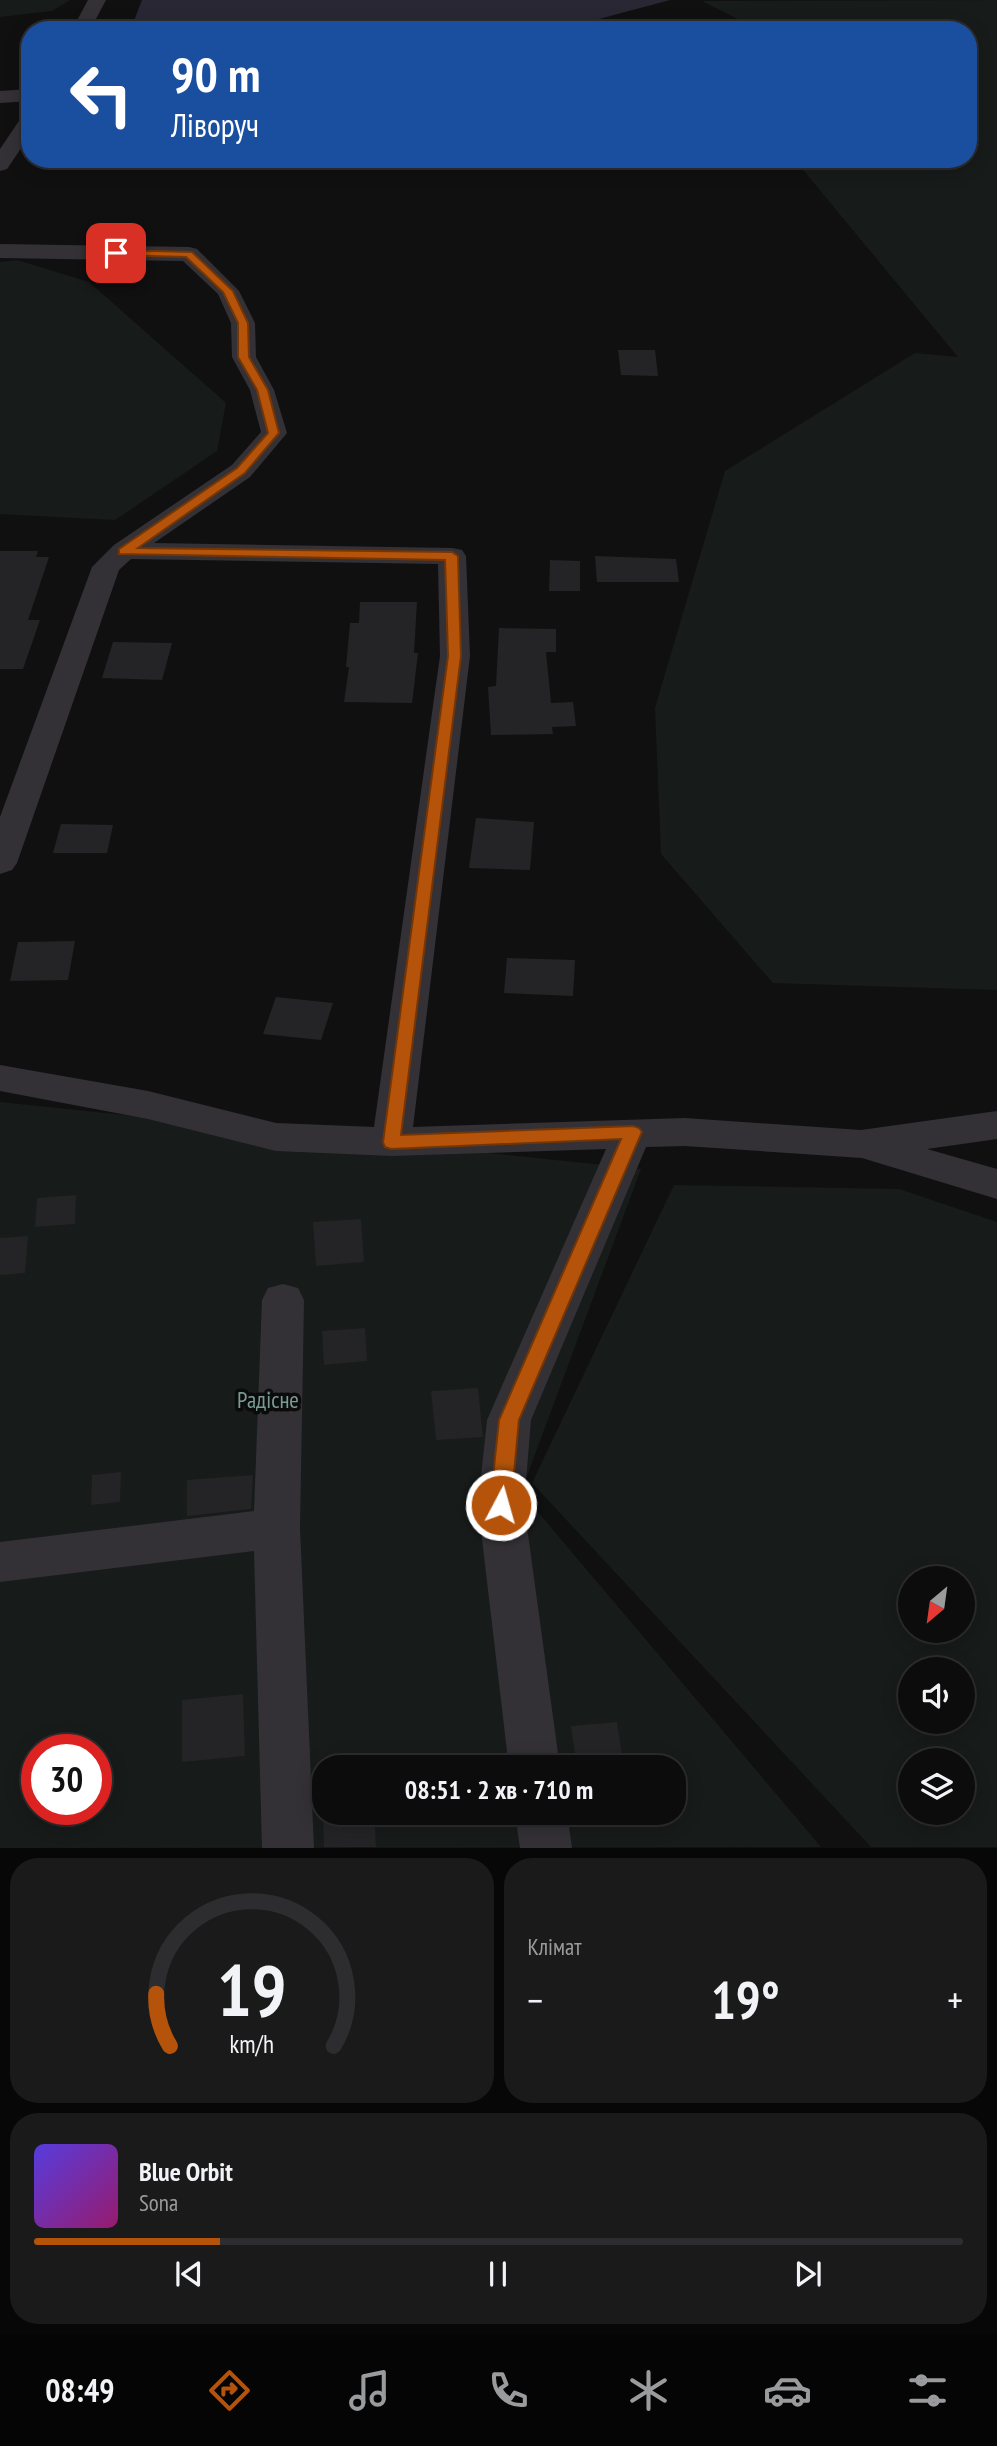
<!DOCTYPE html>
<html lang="uk">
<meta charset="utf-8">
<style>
:root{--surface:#0d0c0d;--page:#1b1a1b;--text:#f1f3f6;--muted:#9a9b9d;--line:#2d2c2e;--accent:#b45309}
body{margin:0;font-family:"PT Sans Narrow",sans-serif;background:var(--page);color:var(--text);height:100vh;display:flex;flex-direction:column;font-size:26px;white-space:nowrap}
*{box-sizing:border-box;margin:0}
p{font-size:23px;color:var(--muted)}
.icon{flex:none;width:38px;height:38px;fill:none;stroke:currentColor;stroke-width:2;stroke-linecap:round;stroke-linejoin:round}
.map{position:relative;height:1848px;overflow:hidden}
.drawer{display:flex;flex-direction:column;gap:10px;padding:10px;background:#070707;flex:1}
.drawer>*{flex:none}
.banner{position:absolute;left:21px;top:21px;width:956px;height:147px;border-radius:28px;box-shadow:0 4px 18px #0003,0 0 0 2px var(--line);background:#1a4fa0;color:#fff;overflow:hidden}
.needle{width:46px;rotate:209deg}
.controls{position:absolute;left:898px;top:1566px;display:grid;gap:14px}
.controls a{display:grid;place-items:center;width:77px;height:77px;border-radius:50%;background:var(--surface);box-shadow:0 4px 18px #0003,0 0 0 2px var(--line);font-size:35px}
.speed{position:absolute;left:21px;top:1734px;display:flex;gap:14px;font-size:35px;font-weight:700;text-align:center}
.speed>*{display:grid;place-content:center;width:91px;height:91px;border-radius:50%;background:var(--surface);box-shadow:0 4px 18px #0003,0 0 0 2px var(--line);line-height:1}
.speed .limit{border:10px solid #d22;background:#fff;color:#111}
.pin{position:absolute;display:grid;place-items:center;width:60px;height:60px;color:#fff;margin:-30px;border-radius:14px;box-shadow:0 4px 10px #0006}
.me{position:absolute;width:77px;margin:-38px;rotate:6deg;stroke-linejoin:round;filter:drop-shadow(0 0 5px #0008)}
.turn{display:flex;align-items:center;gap:24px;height:147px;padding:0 35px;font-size:32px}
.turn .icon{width:91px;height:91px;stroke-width:2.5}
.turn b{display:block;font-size:49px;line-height:60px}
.big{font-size:52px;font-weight:700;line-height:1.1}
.drawer .tile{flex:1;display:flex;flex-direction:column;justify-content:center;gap:10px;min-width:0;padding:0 24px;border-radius:28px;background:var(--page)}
.drawer .dial{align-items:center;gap:0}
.dial svg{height:182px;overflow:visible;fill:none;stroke:var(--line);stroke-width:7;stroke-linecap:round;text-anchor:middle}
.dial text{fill:var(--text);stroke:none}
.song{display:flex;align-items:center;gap:21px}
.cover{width:84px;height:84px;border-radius:10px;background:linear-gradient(135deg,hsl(250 70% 55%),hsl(320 70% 35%))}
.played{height:7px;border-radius:4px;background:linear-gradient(90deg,var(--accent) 20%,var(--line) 20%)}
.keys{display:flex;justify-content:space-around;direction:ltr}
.heat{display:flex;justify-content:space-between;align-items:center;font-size:38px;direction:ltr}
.drawer .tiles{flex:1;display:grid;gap:10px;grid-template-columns:1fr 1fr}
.tile:last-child{grid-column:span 2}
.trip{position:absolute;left:312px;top:1755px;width:374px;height:70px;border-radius:28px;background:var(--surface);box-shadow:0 4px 18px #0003,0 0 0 2px var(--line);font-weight:700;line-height:70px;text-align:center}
.tab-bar{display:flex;height:112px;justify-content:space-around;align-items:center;background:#050505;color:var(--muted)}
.tab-bar .icon{width:49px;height:49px}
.tab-bar .active{color:var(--accent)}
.tab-bar b{font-size:32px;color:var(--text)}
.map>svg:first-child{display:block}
.green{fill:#171b1a;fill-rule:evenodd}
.water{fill:#282733}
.building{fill:#242325}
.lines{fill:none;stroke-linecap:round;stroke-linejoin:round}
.street{fill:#333136;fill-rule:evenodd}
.route{fill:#b45309;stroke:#753606;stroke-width:2}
.labels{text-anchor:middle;stroke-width:7;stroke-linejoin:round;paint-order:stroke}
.near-park-label{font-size:23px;fill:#7a9b91;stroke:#0c0b0c}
</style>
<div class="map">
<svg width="997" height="1848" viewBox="0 0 997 1848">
<rect width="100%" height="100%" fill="#111011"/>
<g class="green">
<path d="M 0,0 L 70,0 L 52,11 L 0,17 Z"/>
<path d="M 997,0 L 997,990 L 773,983 L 661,854 L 655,708 L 725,471 L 915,353 L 958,357 L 794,159 L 968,159 L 968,30 L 760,30 L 702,1 Z"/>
<path d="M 17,260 L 89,282 L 226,403 L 217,451 L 115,520 L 0,514 L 0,262 Z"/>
<path d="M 0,1102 L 641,1169 L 521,1492 L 821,1847 L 0,1848 ZM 37,1750 L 96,1750 L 96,1810 L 37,1810 ZM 324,1768 L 674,1768 L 674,1813 L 324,1813 Z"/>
<path d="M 674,1185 L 899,1189 L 997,1222 L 997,1847 L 871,1847 L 532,1483 ZM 962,1578 L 962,1631 L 910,1631 L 910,1578 ZM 910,1670 L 962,1670 L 962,1722 L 910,1722 ZM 962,1760 L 962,1813 L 910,1813 L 910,1760 Z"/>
</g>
<path class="water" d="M 142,0 L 670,0 L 584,23 L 134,21 Z"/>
<g class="building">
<path d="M 618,350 L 655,350 L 658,376 L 621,375 Z"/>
<path d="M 0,551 L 38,551 L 36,557 L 49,557 L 28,620 L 40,620 L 23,669 L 0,669 Z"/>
<path d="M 595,556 L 676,559 L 679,582 L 597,582 Z"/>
<path d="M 550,560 L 580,561 L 580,591 L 549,591 Z"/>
<path d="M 360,602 L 417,602 L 414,653 L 418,653 L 412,703 L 344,702 L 349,667 L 346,667 L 350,623 L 359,623 Z"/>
<path d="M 499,628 L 556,629 L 556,652 L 546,652 L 551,703 L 573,702 L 576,726 L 552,727 L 553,734 L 491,735 L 488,687 L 496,686 Z"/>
<path d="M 113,642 L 172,643 L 162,680 L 102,678 Z"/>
<path d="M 476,818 L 534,822 L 530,870 L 469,868 Z"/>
<path d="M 61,824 L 113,825 L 107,853 L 53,853 Z"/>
<path d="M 75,941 L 68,980 L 10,981 L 18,942 Z"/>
<path d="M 507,958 L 575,960 L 573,996 L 504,993 Z"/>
<path d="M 276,997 L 333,1003 L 321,1040 L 263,1034 Z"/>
<path d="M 76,1195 L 75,1224 L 35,1227 L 37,1198 Z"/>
<path d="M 361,1219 L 364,1262 L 316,1266 L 313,1222 Z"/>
<path d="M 28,1236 L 25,1273 L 0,1275 L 0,1238 Z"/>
<path d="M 365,1328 L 367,1361 L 324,1365 L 322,1331 Z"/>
<path d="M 478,1388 L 483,1437 L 436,1440 L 431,1391 Z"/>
<path d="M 121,1472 L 120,1502 L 91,1505 L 92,1475 Z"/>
<path d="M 253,1475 L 251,1509 L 187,1516 L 187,1480 Z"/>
<path d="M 243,1694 L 245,1756 L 182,1762 L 182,1700 Z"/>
<path d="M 617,1722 L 624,1768 L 577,1768 L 571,1726 Z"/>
<path d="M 323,1813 L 374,1813 L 376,1847 L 324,1847 Z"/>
</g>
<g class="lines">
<g class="street">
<path d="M 88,0 L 106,0 L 90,30 L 72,30 Z"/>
<path d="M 30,89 L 30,101 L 0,103 L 0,91 Z"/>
<path d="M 30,113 L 30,135 L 7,169 L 0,171 L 0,149 L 23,115 Z"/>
<path d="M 0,244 L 189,247 L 197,249 L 239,291 L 255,323 L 256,357 L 274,390 L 287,433 L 250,477 L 154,543 L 452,548 L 462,550 L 466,556 L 470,656 L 413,1127 L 685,1118 L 861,1130 L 997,1111 L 997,1139 L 927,1149 L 997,1169 L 997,1199 L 862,1158 L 685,1146 L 646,1147 L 531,1420 L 524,1505 L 560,1768 L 509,1768 L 478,1505 L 487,1420 L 606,1149 L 392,1156 L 276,1151 L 148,1119 L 0,1091 L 0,1065 L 148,1091 L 276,1123 L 374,1127 L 440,656 L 438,564 L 131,559 L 119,570 L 17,863 L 12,870 L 0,874 L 0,817 L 92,567 L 114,545 L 232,465 L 261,432 L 250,390 L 232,357 L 231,323 L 218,294 L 183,261 L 0,258 Z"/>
<path d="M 283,1284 L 298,1288 L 304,1300 L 300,1528 L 314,1848 L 262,1848 L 254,1551 L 0,1582 L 0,1542 L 254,1511 L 262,1300 L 268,1288 Z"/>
<path d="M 515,1813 L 567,1813 L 572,1848 L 520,1848 Z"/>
</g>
</g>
<path class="route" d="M 116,250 L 192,252 L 233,291 L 248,323 L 249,357 L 268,390 L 279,433 L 245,473 L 138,548 L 452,552 L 458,556 L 461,656 L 401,1135 L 633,1126 L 639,1128 L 642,1132 L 519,1420 L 511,1505 L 508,1511 L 501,1514 L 493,1511 L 490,1505 L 499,1420 L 621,1139 L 391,1149 L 385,1147 L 383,1142 L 448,656 L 445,560 L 119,554 L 119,549 L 237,468 L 268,433 L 257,390 L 238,357 L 238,323 L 223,292 L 186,257 L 112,255 L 112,251 Z"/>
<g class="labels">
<g class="near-park-label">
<text x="268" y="1408">Радісне</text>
</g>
</g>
</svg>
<div class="controls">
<a><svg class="needle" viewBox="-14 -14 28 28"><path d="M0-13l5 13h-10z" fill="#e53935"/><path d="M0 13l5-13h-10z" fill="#9a9b9d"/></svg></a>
<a><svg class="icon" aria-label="sound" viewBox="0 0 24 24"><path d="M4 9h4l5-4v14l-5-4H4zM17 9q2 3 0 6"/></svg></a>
<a><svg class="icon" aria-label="layers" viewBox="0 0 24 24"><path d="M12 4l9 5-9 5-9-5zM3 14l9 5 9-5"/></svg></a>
</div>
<div class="speed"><div class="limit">30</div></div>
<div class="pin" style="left:116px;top:253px;background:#d93025"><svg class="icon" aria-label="arrive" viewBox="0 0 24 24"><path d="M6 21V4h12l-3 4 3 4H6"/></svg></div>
<svg class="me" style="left:501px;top:1505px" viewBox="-20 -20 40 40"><circle r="17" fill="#b45309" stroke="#fff" stroke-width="3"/><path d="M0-11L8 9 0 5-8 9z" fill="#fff"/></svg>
<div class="trip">08:51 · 2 хв · 710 m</div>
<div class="banner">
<div class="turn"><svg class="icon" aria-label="left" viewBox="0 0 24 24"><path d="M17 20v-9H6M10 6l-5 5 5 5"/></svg><div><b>90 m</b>Ліворуч</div></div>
</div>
</div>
<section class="drawer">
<div class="tiles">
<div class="tile dial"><svg viewBox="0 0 100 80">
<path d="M14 69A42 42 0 1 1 86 69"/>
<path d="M14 69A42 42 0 0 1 8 46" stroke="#b45309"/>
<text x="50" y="56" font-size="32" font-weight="700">19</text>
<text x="50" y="72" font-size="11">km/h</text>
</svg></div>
<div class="tile"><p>Клімат</p>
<div class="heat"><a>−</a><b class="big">19°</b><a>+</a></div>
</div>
<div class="tile">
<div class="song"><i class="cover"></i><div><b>Blue Orbit</b><p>Sona</p></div></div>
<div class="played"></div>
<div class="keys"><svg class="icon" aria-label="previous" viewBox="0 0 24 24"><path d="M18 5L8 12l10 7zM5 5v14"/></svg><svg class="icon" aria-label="pause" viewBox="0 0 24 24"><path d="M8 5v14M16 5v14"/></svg><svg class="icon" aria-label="next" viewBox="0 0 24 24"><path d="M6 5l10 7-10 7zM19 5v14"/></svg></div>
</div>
</div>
</section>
<nav class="tab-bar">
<b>08:49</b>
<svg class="icon active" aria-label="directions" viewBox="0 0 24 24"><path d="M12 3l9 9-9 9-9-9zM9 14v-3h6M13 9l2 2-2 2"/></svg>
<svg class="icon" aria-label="music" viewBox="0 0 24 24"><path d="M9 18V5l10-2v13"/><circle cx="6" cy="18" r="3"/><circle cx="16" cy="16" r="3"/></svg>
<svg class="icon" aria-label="phone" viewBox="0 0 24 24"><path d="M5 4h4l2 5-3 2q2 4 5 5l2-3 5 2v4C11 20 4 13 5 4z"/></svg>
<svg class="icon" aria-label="climate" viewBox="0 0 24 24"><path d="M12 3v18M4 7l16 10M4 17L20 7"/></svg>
<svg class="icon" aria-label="car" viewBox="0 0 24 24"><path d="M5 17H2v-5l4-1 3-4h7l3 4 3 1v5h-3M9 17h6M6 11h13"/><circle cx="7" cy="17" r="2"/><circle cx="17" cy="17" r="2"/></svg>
<svg class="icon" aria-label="filters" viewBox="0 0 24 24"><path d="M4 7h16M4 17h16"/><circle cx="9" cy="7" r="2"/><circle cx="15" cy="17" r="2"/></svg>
</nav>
